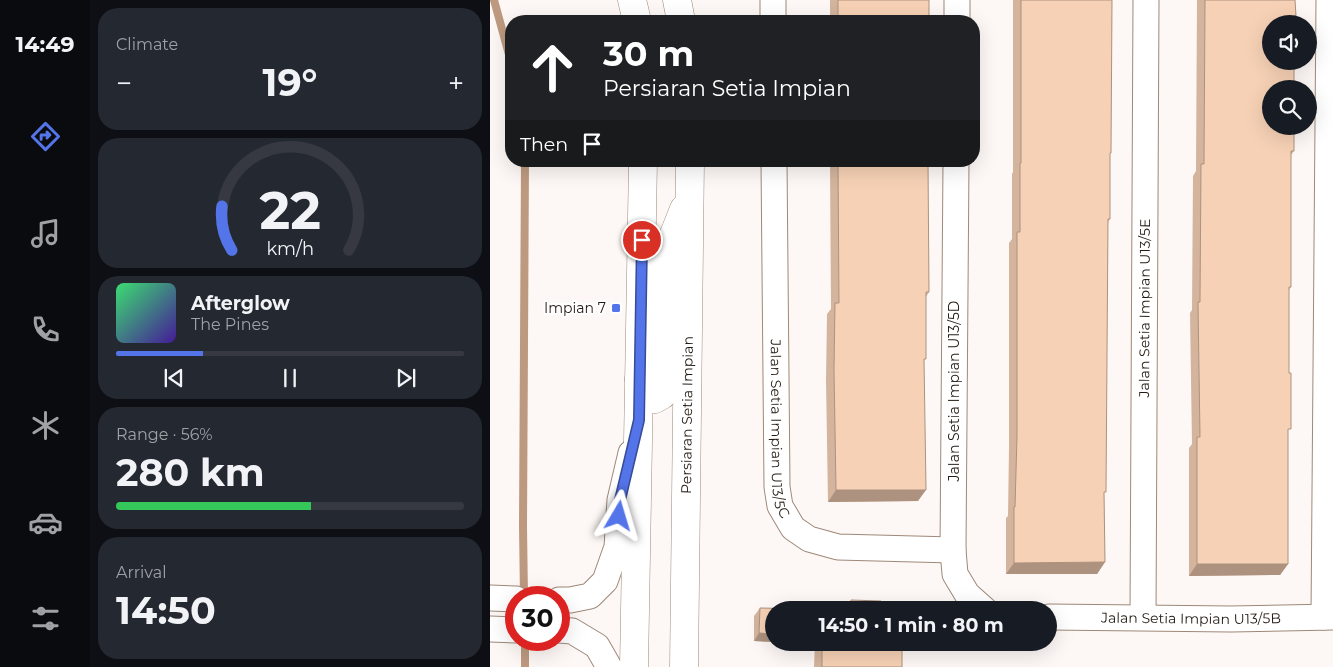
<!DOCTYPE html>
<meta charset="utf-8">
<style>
:root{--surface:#171b24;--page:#242831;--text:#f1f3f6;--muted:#9ea1a6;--line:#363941;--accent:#5474e9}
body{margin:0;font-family:Montserrat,sans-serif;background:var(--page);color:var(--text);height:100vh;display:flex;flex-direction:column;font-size:19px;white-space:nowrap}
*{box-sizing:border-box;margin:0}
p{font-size:16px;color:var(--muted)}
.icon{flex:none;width:28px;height:28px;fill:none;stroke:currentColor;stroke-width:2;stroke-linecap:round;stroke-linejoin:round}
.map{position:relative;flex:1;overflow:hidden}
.drawer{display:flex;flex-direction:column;gap:8px;padding:8px;background:#0d0f14;width:400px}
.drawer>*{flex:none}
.top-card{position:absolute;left:15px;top:15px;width:475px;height:152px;border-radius:20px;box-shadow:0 5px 20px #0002;background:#202124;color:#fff;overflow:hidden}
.controls{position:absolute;left:772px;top:15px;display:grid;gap:10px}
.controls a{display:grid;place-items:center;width:55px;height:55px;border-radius:50%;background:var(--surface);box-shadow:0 5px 20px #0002;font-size:25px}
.speed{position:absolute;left:15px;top:586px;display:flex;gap:10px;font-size:25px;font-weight:700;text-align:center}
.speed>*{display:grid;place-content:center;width:65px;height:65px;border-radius:50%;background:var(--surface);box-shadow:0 5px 20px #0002;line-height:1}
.speed .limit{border:8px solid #d22;background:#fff;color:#111}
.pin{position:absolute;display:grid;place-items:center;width:42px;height:42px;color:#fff;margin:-21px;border:2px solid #fff;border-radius:50%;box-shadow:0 1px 5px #0007}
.me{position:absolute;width:55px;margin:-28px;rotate:7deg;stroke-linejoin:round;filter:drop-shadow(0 0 4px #0008)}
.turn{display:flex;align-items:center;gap:18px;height:105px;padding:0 15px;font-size:22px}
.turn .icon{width:65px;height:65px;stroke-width:2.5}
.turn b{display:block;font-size:35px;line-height:42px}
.then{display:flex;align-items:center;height:48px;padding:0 15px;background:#0003;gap:10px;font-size:19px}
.big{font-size:38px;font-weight:700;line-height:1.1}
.drawer .widget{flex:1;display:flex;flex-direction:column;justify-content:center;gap:8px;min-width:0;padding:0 18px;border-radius:20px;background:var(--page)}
.drawer .dial{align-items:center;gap:0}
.dial svg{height:130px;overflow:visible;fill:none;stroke:var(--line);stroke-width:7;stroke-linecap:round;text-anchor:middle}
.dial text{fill:var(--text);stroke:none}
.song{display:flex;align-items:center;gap:15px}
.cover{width:60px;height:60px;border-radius:8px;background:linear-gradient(135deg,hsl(140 70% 55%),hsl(260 70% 35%))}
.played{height:5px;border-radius:2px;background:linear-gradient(90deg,var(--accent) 25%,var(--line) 25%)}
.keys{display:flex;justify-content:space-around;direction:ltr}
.heat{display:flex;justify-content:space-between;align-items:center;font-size:28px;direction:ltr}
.charge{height:8px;border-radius:4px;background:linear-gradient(90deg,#34c759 56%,var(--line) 0)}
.trip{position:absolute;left:275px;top:601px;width:292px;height:50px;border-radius:25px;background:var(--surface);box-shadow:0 5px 20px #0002;font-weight:700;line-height:50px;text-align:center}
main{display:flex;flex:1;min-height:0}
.tab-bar{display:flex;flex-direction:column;width:90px;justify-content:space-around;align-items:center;background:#090b0e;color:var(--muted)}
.tab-bar .icon{width:35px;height:35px}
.tab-bar .active{color:var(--accent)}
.tab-bar b{font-size:22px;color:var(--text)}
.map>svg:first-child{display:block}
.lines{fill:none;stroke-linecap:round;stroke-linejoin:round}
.stream{stroke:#bd997f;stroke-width:8}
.street-casing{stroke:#9e8879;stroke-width:27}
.secondary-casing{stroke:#9e8879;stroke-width:29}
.street{stroke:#fff;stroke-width:25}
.secondary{stroke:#fff;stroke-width:28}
.wall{fill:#d4b49c}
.shaded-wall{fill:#ac927f}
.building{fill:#f6d1b5;stroke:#ac927f}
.route-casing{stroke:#374b97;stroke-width:12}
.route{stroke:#5474e9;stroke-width:9}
.poi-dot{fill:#5474e9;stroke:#fff;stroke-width:2}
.labels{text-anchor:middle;stroke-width:4;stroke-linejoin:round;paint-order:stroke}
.poi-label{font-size:14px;fill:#221a13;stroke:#fff;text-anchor:end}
.street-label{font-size:14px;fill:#221a13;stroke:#fff}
</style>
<main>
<nav class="tab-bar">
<b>14:49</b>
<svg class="icon active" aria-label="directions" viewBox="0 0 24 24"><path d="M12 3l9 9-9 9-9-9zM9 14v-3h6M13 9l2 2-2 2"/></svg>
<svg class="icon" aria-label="music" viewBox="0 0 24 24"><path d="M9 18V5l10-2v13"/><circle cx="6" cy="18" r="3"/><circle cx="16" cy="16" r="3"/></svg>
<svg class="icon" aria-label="phone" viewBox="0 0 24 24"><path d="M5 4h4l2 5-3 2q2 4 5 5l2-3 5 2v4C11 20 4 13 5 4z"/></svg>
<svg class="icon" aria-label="climate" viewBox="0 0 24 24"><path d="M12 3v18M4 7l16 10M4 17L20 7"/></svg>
<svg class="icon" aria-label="car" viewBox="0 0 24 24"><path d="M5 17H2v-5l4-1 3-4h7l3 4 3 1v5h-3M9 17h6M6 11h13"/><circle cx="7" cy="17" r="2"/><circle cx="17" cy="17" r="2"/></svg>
<svg class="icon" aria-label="filters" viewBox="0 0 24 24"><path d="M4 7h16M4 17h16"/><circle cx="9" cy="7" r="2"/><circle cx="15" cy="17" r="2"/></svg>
</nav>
<section class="drawer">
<div class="widget"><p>Climate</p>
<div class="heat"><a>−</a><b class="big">19°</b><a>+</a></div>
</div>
<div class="widget dial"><svg viewBox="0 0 100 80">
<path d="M14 69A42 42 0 1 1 86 69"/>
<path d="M14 69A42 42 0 0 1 8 42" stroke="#5474e9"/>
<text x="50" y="56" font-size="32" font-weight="700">22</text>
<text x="50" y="72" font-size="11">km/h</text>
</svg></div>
<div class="widget">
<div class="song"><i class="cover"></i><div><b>Afterglow</b><p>The Pines</p></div></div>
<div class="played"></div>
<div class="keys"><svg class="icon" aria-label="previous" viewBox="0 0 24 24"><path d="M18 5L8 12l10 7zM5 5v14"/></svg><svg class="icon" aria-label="pause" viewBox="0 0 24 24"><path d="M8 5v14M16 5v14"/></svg><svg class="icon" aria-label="next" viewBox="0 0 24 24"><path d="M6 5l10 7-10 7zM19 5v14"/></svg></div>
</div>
<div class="widget"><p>Range · 56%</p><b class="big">280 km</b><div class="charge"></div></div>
<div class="widget"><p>Arrival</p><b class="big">14:50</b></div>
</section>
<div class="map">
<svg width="843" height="667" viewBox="0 0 843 667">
<rect width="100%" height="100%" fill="#fdf8f5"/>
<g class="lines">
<g class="stream">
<path d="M 4,0 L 21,62"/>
<path d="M 34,598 L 33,526 L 35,161"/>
<path d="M 35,640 L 35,667"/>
</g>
<g class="street-casing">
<g id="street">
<path d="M 283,0 L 283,21"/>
<path d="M 467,21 L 467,0"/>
<path id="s1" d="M 284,161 L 287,487 L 290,506 L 303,528 L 319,539 L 348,547 L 463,550"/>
<path d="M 466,161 L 463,550 L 465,574 L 477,594 L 495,610"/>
<path d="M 0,598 L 26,599"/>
<path d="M 69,600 L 80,600 L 100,596 L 115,581 L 127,547 L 130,500 L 141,453"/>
<path id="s2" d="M 559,617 L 741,619 L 843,617"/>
<path id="s3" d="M 653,617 L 656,0"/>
<path d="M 834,617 L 839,0"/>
<path d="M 0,629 L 26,630"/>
<path d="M 69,630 L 82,631 L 107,646 L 119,667"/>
</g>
</g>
<g class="secondary-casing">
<g id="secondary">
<path d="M 142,0 L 147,21"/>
<path d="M 187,0 L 191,21"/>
<path d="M 149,379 L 158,395 L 165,399 L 172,395 L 177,382 L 174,339 L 177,252 L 194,209"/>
<path d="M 144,667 L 153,161"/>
<path id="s4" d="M 194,667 L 200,161"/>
</g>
</g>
<use href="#street" class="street"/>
<use href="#secondary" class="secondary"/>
</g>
<g class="wall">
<rect x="340" y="0" width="99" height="21"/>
<path d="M 523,0 L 622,0 L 620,155 L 620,219 L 618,222 L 614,494 L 615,562 L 607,574 L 516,574 L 516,518 L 518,516 L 519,448 L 519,243 L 522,239 L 522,174 L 523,172 Z"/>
<path d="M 707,0 L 805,0 L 806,16 L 804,18 L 804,151 L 801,155 L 801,287 L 799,290 L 798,434 L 798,564 L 790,575 L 699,576 L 699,448 L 702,444 L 700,313 L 702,310 L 703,176 L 706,171 Z"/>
<path d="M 338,161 L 436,161 L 439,292 L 436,297 L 434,361 L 428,501 L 338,502 L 336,380 L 337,314 L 341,309 L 340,163 L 338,163 Z"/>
<path d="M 361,600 L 391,610 L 354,610 Z"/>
<path d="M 270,608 L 284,642 L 264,641 L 264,616 Z"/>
<path d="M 325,642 L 412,642 L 412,667 L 324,667 Z"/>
</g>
<g class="shaded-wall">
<path d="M 346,490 L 436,490 L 428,501 L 338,502 Z"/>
<path d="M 615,562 L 607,574 L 516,574 L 524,563 Z"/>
<path d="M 707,564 L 798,564 L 790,575 L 699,576 Z"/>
<path d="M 269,633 L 284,634 L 284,642 L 264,641 Z"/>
</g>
<g class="building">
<rect x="348" y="0" width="91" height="21"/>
<path d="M 531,0 L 622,0 L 621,153 L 620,153 L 620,219 L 618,219 L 616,492 L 614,492 L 615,562 L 524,563 L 524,507 L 525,507 L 527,436 L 527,232 L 530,232 L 530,163 L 531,163 Z"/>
<path d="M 715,0 L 805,0 L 806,16 L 804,16 L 804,24 L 781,24 L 781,61 L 804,61 L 804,89 L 781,89 L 781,126 L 804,126 L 804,151 L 801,151 L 801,287 L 799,287 L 799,373 L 801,373 L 801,429 L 798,429 L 798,564 L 707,564 L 707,437 L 710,437 L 708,302 L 710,302 L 711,164 L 714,164 Z"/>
<path d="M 348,161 L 436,161 L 436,162 L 438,162 L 439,292 L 436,292 L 436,359 L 434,359 L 436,490 L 346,490 L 344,369 L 345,303 L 349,303 Z"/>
<path d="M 361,600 L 391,601 L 391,610 L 361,610 Z"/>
<path d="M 270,608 L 314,609 L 314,610 L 284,610 L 284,634 L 269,633 Z"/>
<rect x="332" y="642" width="80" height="25"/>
</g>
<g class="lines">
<g class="route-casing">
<path id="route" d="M 129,516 L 130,500 L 149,420 L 152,240"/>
</g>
<use href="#route" class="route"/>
</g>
<rect class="poi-dot" x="121" y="303" width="10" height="10" rx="2.5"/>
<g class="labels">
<g class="poi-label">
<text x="116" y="313">Impian 7</text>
</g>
<g class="street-label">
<text dy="5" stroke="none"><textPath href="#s3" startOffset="309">Jalan Setia Impian U13/5E</textPath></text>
<text transform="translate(464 391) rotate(-90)" y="5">Jalan Setia Impian U13/5D</text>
<text dy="5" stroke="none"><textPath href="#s4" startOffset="252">Persiaran Setia Impian</textPath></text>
<text dy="5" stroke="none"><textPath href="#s1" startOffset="268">Jalan Setia Impian U13/5C</textPath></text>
<text dy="5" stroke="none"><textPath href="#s2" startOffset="142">Jalan Setia Impian U13/5B</textPath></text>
</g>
</g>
</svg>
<div class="controls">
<a><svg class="icon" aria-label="sound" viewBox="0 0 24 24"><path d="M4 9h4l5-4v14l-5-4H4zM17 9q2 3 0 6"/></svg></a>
<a><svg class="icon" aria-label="search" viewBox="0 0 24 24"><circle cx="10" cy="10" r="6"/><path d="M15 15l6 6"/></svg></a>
</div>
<div class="speed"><div class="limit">30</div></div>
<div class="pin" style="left:152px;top:240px;background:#d93025"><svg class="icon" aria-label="arrive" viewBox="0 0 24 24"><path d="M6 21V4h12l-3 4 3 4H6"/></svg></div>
<svg class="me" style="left:129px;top:516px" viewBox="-20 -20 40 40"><path d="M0-17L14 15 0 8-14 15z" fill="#5474e9" stroke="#fff" stroke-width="4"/></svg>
<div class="trip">14:50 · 1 min · 80 m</div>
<div class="top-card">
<div class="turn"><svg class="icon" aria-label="ahead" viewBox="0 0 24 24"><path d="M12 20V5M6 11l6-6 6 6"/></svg><div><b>30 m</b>Persiaran Setia Impian</div></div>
<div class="then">Then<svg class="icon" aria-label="arrive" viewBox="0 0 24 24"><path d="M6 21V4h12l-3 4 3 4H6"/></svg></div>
</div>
</div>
</main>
